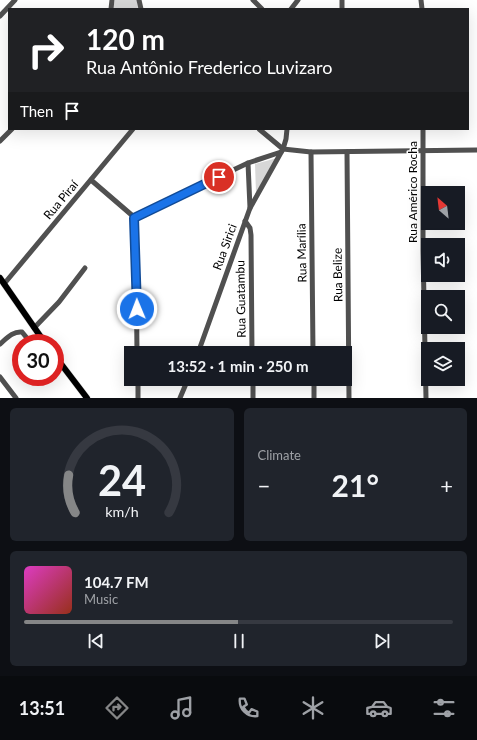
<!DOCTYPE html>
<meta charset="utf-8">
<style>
:root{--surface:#171b24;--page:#20242c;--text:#f1f3f6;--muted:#9ea1a6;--line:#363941;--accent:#858687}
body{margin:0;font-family:Lato,sans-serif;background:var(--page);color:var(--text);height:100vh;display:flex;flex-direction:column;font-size:15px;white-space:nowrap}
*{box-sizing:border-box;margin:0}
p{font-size:13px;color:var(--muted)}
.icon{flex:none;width:22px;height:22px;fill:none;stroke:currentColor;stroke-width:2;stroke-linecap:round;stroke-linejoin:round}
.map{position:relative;height:398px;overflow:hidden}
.drawer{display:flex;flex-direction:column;gap:10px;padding:10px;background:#0d0f14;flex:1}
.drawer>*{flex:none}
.guide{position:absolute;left:8px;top:8px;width:461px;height:122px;border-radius:0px;box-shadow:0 4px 16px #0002;background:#202124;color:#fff;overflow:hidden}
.needle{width:26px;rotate:332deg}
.buttons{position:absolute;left:421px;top:186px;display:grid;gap:8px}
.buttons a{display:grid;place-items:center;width:44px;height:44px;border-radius:0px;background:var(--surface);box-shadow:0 4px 16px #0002;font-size:20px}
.speed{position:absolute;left:12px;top:334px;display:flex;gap:8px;font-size:20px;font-weight:700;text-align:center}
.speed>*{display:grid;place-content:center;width:52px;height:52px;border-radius:50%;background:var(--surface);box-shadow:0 4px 16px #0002;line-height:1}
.speed .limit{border:6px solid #d22;background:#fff;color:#111}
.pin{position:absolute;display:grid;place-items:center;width:34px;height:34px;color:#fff;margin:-17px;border:2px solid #fff;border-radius:50%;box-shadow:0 1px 4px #0007}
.me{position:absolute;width:44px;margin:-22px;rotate:359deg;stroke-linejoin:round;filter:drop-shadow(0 0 3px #0008)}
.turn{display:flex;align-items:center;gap:14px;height:84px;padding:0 12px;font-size:18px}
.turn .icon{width:52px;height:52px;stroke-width:2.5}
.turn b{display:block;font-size:28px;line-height:34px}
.then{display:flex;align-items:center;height:38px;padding:0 12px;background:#0003;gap:8px;font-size:15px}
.big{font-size:30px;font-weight:700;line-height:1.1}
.drawer .widget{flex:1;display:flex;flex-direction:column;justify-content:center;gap:6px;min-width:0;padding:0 14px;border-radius:6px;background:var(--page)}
.drawer .dial{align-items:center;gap:0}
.dial svg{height:104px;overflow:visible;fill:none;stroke:var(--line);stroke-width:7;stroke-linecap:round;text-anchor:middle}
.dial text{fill:var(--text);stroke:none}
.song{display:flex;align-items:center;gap:12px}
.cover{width:48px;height:48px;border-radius:6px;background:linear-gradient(135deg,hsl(310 70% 55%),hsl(10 70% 35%))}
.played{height:4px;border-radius:2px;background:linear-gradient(90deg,var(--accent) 50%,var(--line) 50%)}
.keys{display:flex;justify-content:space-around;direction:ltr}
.heat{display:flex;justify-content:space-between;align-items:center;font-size:22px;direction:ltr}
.drawer .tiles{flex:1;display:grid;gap:10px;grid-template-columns:1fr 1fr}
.widget:last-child{grid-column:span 2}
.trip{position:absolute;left:124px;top:346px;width:228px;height:40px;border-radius:0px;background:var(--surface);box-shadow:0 4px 16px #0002;font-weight:700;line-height:40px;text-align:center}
.menu{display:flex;height:64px;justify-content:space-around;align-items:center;background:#090b0e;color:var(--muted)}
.menu .icon{width:28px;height:28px}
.menu .active{color:var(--accent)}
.menu b{font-size:18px;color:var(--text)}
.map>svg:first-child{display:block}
.green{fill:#d7d7d7}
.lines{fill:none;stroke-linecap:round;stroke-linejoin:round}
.major-casing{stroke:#dbdbdb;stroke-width:7}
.minor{stroke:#505050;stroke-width:5}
.major{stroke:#000;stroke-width:6}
.route-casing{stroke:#114b97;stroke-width:10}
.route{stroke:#1a73e8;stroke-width:7}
.labels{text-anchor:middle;stroke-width:3;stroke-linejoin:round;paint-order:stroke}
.street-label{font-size:12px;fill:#000;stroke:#fff}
</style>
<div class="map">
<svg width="477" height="398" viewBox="0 0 477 398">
<rect width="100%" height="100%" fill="#fff"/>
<g class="green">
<path d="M 115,0 L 137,0 L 138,9 L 113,9 Z"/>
<path d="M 277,158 L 256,193 L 255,164 Z"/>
</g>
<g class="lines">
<g class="major-casing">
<g id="major">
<path d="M 0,278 L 45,343"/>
<path d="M 55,356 L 87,398"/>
</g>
</g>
<g class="minor">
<path d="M 139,0 L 141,9"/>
<path d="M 253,0 L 262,9"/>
<path d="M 421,0 L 422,9"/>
<path d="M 111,9 L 112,0"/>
<path d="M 291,9 L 298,0"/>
<path d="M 342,9 L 342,0"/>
<path d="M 0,16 L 15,0"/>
<path d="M 259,129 L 283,149"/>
<path d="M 423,129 L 423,251 L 426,398"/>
<path d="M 0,141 L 12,129"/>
<path d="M 283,149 L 311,152 L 477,150"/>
<path d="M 311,152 L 313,353"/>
<path d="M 347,152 L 349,398"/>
<path d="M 248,163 L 250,208"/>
<path d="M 91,180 L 134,217"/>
<path d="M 134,217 L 248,163 L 281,152"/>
<path d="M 134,217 L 136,250 L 137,353"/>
<path d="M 245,221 L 250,228 L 251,235 L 252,353"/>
<path d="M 4,284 L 133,129"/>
<path d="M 34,328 L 59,302 L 85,268"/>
<path d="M 0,344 C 7,338 13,331 22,332 L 31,343"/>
<path d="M 198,353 L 250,208 L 283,149 L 286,139 L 287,129"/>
<path d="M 0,377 L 16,398"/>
<path d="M 138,379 L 138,398"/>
<path d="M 253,379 L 253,398"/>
<path d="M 314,379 L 314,398"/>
<path d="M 180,398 L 188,379"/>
</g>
<use href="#major" class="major"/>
</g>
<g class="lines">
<g class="route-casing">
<path id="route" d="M 137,309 L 134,218 L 219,177"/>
</g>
<use href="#route" class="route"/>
</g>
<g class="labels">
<g class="street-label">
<text transform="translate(413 192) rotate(-90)" y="4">Rua Américo Rocha</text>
<text transform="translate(61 200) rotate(-50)" y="4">Rua Piraí</text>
<text transform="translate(225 247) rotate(-70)" y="4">Rua Sirici</text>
<text transform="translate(302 253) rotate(-91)" y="4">Rua Marília</text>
<text transform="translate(338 275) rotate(-91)" y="4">Rua Belize</text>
<text transform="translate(241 299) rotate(-91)" y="4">Rua Guatambu</text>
</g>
</g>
</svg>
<div class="buttons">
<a><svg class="needle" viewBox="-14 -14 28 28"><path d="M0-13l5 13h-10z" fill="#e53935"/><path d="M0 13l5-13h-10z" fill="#9ea1a6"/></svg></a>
<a><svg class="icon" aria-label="sound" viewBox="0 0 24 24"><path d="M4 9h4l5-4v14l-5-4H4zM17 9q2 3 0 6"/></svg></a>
<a><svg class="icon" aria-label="search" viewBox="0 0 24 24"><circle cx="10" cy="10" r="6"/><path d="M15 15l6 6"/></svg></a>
<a><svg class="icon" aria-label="layers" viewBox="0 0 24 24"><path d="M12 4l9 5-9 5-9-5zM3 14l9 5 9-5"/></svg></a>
</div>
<div class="speed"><div class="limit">30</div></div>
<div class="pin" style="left:219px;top:177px;background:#d93025"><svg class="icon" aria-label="arrive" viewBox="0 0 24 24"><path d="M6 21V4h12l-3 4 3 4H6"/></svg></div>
<svg class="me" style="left:137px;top:309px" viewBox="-20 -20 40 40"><circle r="17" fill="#1a73e8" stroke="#fff" stroke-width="3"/><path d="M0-11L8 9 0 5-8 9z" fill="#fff"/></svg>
<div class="trip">13:52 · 1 min · 250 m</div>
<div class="guide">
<div class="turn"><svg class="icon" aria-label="right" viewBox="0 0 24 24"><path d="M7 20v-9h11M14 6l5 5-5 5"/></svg><div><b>120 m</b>Rua Antônio Frederico Luvizaro</div></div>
<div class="then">Then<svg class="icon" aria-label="arrive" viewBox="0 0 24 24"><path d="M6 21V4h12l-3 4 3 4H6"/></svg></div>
</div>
</div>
<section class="drawer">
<div class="tiles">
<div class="widget dial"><svg viewBox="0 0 100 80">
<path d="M14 69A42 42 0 1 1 86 69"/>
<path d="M14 69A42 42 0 0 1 9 40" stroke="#858687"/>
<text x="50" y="56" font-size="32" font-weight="700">24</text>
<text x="50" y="72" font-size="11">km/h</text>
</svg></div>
<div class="widget"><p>Climate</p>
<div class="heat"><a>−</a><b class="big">21°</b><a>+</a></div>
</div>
<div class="widget">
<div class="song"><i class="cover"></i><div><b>104.7 FM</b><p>Music</p></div></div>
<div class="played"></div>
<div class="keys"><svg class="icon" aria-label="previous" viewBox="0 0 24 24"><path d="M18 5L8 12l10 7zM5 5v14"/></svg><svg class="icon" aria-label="pause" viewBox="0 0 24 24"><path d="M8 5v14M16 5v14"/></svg><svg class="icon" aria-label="next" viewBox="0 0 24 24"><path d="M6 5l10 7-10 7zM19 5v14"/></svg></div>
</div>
</div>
</section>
<nav class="menu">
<b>13:51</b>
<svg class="icon active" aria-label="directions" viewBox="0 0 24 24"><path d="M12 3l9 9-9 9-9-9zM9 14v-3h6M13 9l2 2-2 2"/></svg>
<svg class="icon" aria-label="music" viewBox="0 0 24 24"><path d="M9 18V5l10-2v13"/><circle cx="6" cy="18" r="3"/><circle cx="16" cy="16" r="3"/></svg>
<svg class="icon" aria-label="phone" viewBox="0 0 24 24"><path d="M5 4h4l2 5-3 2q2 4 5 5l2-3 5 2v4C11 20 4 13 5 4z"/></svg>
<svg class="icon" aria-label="climate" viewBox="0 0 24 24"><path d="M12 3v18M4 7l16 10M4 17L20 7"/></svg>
<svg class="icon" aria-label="car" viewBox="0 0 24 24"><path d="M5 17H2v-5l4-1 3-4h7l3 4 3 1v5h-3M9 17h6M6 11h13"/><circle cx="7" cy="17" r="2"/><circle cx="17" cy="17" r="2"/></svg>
<svg class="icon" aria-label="filters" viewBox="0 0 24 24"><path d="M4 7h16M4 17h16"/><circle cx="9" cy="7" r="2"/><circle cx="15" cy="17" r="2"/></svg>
</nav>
